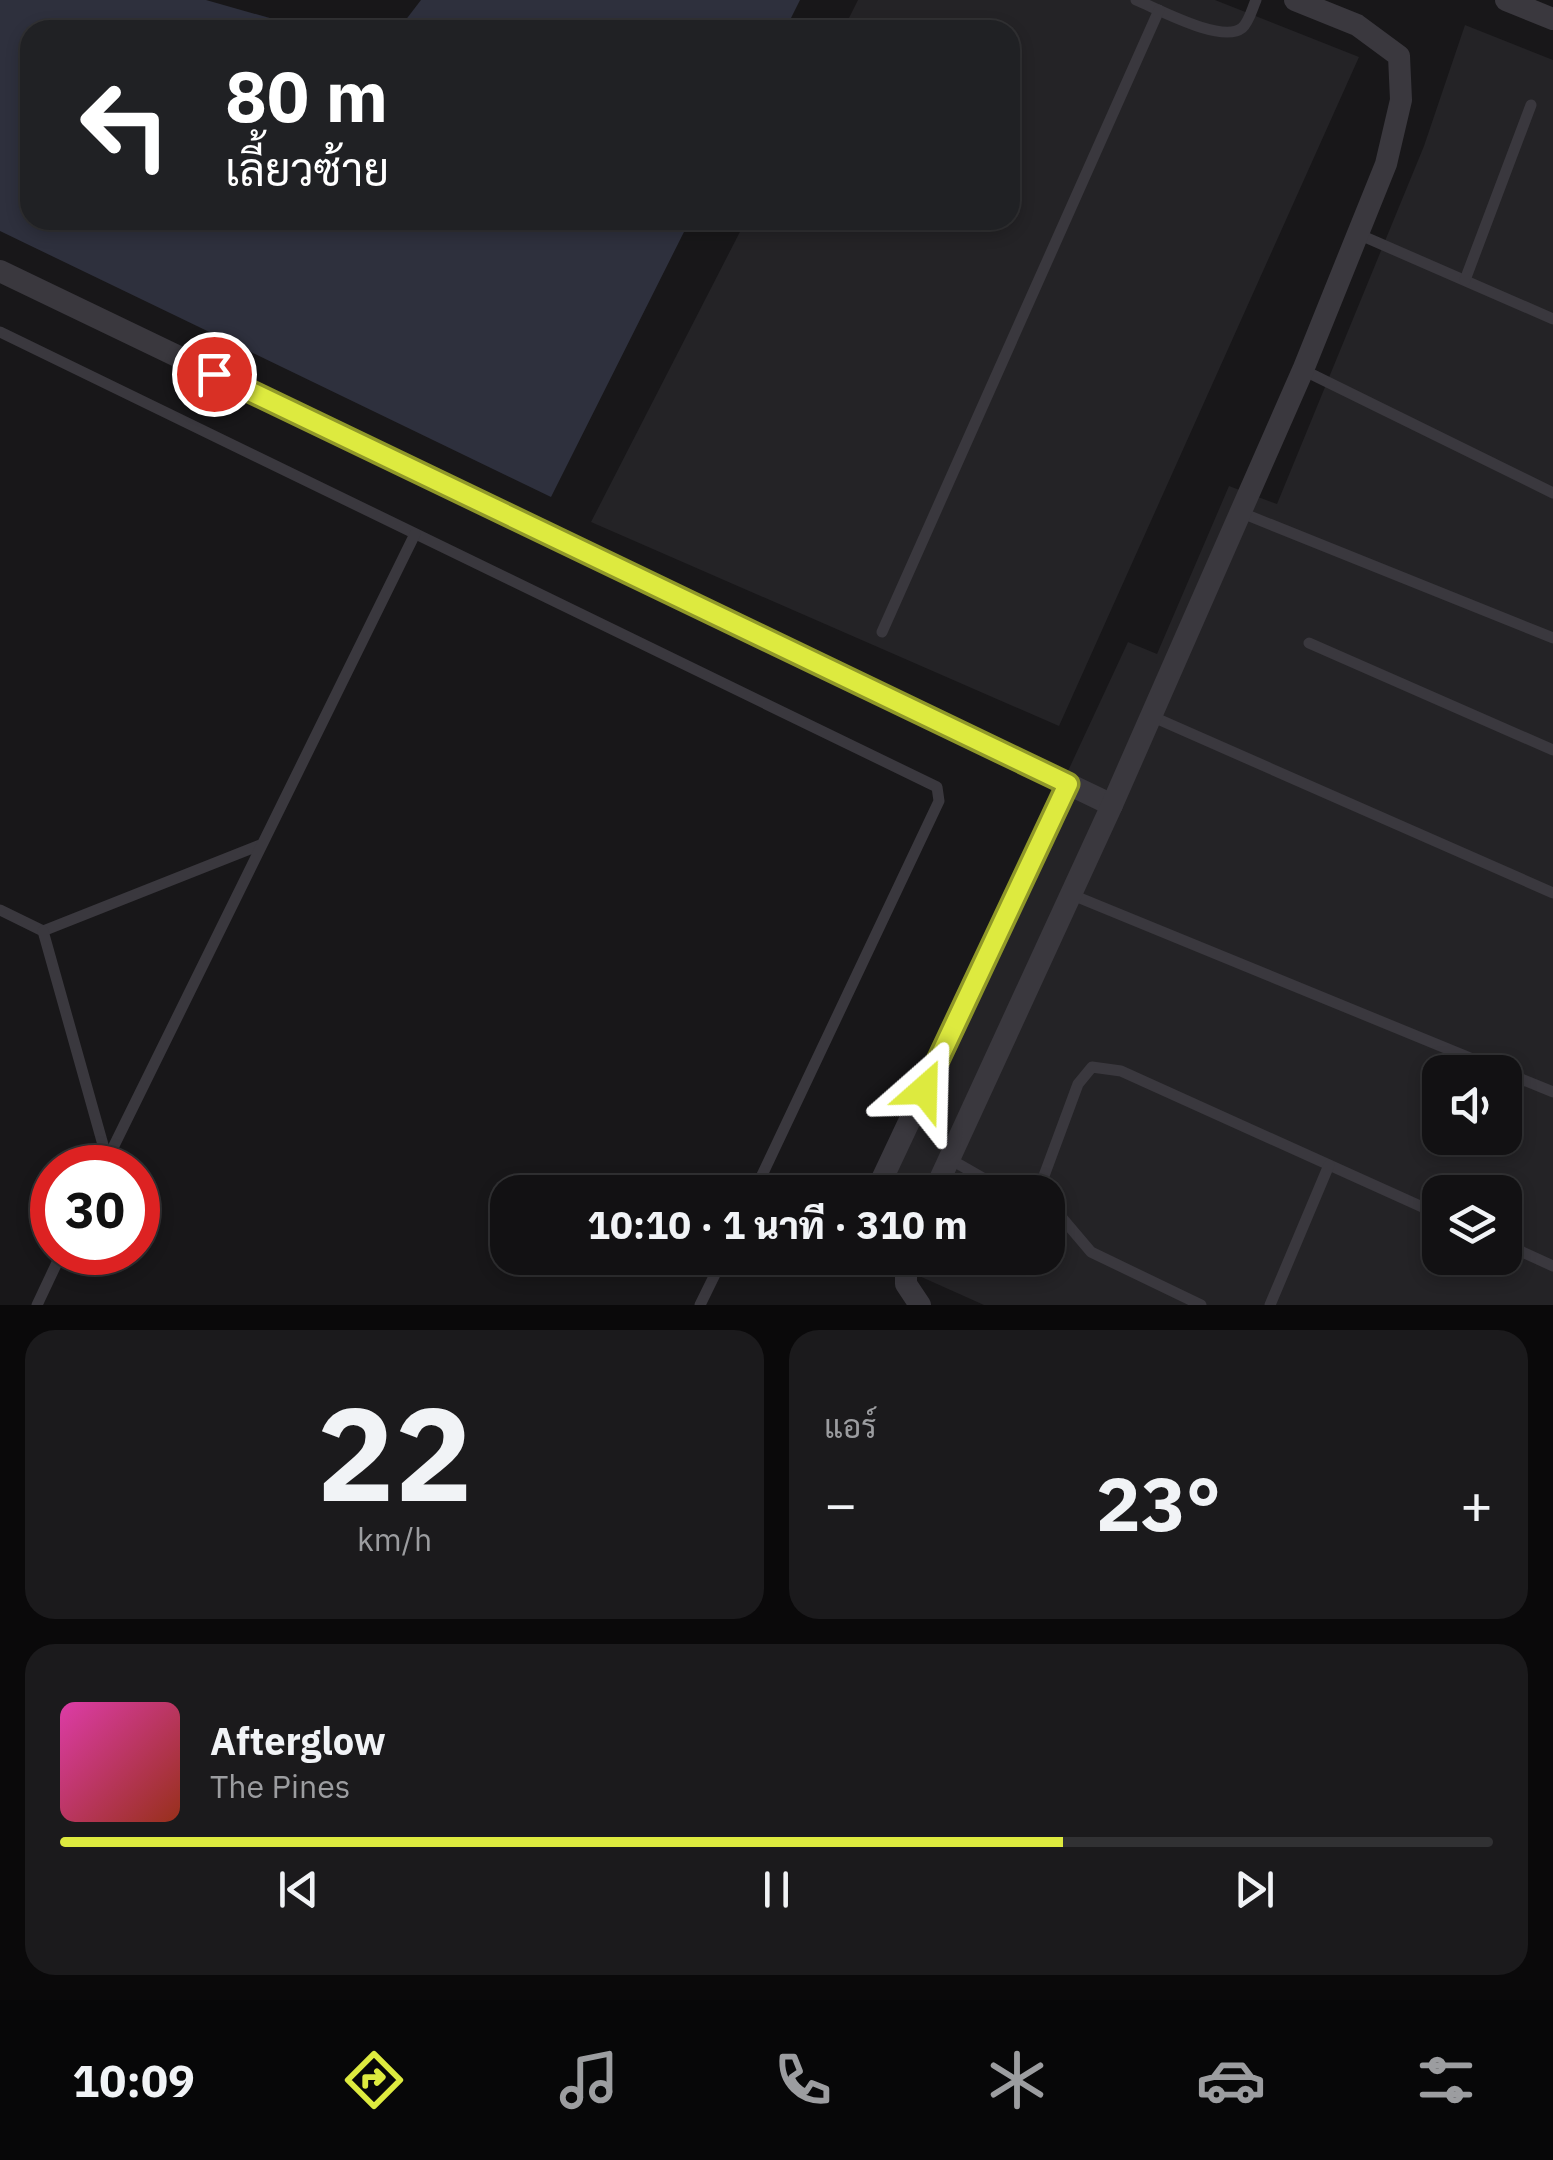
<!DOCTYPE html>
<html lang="th">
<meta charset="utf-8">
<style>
:root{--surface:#121113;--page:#1b1a1c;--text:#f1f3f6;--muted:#9c9da0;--line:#313133;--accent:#ddea3f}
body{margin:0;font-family:"IBM Plex Sans",Sarabun,sans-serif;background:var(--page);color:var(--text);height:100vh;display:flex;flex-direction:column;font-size:38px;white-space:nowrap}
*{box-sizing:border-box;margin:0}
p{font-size:32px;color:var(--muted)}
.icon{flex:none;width:55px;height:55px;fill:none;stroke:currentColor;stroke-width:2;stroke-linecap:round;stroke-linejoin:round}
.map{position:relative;height:1305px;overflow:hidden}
.panel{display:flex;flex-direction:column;gap:25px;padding:25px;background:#0a090a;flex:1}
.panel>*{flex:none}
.hud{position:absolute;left:20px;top:20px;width:1000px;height:210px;border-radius:30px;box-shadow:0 5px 15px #0003,0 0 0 2px var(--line);background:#202124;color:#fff;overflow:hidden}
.controls{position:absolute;left:1422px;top:1055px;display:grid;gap:20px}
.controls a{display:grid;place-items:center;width:100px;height:100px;border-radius:20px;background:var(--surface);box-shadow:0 5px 15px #0003,0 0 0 2px var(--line);font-size:50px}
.speed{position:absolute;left:30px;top:1145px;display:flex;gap:20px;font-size:50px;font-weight:700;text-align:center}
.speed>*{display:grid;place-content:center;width:130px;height:130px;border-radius:50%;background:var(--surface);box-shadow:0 5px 15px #0003,0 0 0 2px var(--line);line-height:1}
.speed .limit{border:15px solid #d22;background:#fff;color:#111}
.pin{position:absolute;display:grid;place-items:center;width:85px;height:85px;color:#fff;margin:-42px;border:5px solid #fff;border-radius:50%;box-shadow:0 2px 10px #0007}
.me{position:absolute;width:110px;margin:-55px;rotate:25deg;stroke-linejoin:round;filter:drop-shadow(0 0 8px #0008)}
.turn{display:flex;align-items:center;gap:35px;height:210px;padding:0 40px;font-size:45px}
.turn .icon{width:130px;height:130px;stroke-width:2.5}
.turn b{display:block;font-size:70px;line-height:85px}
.big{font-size:75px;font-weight:800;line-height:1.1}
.panel .card{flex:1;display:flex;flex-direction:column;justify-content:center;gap:15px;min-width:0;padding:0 35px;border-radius:30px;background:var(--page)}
.panel .dial{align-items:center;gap:0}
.dial b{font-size:130px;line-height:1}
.song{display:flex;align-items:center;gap:30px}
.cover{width:120px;height:120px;border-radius:15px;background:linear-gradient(135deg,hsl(320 70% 55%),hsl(10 70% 35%))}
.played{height:10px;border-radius:5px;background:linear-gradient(90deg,var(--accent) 70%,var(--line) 70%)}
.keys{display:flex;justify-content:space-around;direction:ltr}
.heat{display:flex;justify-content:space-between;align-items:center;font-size:55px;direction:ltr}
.panel .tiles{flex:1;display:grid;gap:25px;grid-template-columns:1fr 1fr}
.card:last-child{grid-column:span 2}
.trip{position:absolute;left:490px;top:1175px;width:575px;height:100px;border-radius:30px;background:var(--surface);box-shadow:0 5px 15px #0003,0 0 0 2px var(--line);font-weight:800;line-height:100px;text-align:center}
.tabs{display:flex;height:160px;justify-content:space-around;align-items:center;background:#070708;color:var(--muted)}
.tabs .icon{width:70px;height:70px}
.tabs .current{color:var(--accent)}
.tabs b{font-size:45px;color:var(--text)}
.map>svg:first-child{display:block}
.built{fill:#242326;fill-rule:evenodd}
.water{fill:#2e303d}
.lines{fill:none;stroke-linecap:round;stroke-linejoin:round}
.lane{stroke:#3a383e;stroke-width:11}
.street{stroke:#3a383e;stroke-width:22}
.route-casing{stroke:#909829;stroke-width:25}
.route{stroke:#ddea3f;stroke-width:18}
</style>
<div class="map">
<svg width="1553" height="1305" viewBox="0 0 1553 1305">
<rect width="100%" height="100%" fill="#181719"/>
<g class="built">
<path d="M 858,0 L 1215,0 L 1359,57 L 1059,726 L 591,522 L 746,220 L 1010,220 L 1010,30 L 843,30 Z"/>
<path d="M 1465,25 L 1553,60 L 1553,1305 L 984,1305 L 879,1258 L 1048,1258 L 1048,1192 L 872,1192 L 1128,642 L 1157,654 L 1229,486 L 1277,504 L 1424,146 ZM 1440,1072 L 1505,1072 L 1505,1138 L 1440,1138 ZM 1440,1192 L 1505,1192 L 1505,1258 L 1440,1258 Z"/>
</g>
<g class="water">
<path d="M 0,0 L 206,0 L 312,30 L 30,30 L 30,220 L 690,220 L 551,497 L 0,231 Z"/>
<path d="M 421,0 L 800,0 L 785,30 L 398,30 Z"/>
</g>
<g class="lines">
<g class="lane">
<path d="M 1136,0 C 1158,9 1222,44 1242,28 C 1249,22 1252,9 1256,0"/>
<path d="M 1358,234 L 1553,319"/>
<path d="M 1465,280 L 1531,105"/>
<path d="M 0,332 L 937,787 L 939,801 L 754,1192"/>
<path d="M 1303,370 L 1553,493"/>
<path d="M 1242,513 L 1553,638"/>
<path d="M 882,632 L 1159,10"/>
<path d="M 1309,643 L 1553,750"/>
<path d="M 1151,716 L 1553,893"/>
<path d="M 1070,894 L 1553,1092"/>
<path d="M 0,910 L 43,931 L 260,845"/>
<path d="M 43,931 L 107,1159"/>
<path d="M 948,1158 L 995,1185 L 1019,1192"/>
<path d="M 103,1168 L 415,534"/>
<path d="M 1038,1192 L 1078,1084 L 1092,1067 L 1121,1071 L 1440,1215"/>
<path d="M 1048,1207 L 1063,1219 L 1091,1252 L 1201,1305"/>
<path d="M 1505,1244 L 1553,1266"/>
<path d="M 37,1305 L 62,1252"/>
<path d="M 700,1305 L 723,1258"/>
<path d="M 1270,1305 L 1329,1165"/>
</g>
<g class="street">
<path d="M 1506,0 L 1553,19"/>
<path d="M 0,271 L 1112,805"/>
<path d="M 876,1192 L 1068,784"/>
<path d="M 934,1192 L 1112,805 L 1303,370 L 1386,164 L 1401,100 L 1399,56 L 1357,25 L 1295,0"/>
<path d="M 906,1258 L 906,1284 L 920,1305"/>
</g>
</g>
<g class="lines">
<g class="route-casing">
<path id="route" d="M 214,374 L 1068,784 L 924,1090"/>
</g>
<use href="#route" class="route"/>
</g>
</svg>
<div class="controls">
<a><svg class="icon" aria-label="sound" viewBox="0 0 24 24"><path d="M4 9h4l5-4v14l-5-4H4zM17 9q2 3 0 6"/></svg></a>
<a><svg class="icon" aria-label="layers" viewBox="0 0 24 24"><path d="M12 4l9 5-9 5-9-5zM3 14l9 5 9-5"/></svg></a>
</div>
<div class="speed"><div class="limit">30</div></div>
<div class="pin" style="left:214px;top:374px;background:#d93025"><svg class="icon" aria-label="arrive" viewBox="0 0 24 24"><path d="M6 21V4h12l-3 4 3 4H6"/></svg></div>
<svg class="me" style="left:924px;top:1090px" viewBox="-20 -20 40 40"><path d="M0-17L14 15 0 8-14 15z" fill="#ddea3f" stroke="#fff" stroke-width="4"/></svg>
<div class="trip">10:10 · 1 นาที · 310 m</div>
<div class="hud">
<div class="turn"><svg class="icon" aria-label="left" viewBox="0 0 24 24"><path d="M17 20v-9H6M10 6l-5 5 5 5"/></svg><div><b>80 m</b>เลี้ยวซ้าย</div></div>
</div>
</div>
<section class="panel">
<div class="tiles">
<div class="card dial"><b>22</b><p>km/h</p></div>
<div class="card"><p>แอร์</p>
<div class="heat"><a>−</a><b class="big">23°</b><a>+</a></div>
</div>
<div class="card">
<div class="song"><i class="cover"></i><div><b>Afterglow</b><p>The Pines</p></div></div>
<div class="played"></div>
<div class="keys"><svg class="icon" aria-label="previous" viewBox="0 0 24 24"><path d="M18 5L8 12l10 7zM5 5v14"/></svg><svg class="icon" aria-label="pause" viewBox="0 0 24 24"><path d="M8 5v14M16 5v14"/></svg><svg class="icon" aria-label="next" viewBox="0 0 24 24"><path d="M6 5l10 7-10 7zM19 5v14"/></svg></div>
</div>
</div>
</section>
<nav class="tabs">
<b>10:09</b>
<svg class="icon current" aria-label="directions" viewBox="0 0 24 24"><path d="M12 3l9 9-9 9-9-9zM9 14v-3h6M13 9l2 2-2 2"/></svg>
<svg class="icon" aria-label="music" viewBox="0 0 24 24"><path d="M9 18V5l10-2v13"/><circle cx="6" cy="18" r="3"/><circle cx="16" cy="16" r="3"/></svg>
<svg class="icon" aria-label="phone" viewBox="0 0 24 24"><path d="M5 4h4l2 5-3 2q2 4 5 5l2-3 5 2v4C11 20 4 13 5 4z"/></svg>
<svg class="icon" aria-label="climate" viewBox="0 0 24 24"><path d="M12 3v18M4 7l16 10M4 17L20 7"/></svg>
<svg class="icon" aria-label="car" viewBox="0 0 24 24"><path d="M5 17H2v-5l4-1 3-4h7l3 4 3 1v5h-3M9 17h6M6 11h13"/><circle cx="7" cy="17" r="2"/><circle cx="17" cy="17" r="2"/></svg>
<svg class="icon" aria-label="filters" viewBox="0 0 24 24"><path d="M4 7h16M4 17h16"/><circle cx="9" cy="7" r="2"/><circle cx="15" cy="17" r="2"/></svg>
</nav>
